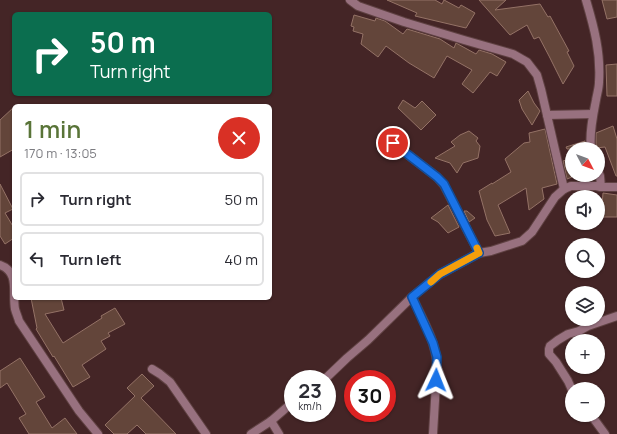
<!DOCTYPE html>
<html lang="en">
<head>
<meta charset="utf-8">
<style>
  body { margin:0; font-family:Manrope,sans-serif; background:#f2f2f3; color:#2b2b33; height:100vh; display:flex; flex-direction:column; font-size:15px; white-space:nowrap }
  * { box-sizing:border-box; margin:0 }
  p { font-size:13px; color:#7c7c81 }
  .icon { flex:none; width:22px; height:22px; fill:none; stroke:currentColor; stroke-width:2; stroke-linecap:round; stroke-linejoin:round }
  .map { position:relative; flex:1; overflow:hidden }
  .drawer { position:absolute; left:12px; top:104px; width:260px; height:196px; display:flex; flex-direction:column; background:#fff; border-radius:6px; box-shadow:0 1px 3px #0004 }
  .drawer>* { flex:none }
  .top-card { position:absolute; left:12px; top:12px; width:260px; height:84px; border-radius:6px; box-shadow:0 1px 3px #0004; background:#0b6e4f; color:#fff; overflow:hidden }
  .needle { width:26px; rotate:131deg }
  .buttons { position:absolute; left:565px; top:142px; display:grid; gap:8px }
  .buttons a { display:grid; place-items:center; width:40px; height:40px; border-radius:50%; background:#fff; box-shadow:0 1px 3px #0004; font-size:20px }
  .speed { position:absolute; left:284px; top:370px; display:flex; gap:8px; font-size:20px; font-weight:700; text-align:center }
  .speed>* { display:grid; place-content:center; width:52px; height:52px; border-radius:50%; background:#fff; box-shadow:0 1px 3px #0004; line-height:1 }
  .speed small { font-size:10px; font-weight:400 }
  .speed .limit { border:6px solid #d22; background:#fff; color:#111 }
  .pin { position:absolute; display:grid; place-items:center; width:34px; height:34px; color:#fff; margin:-17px; border:2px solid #fff; border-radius:50%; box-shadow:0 1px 4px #0007 }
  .me { position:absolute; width:44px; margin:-22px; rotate:2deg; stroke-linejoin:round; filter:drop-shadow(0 0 3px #0008) }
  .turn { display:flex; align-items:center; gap:14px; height:84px; padding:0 12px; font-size:18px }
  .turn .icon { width:52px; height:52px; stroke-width:2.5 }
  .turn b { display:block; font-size:28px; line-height:34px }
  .round { display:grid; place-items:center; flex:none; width:42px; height:42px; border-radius:21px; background:#f2f2f3 }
  .headline { display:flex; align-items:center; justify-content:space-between; height:68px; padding:0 12px }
  h1 { font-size:24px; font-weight:600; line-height:30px; color:#597438 }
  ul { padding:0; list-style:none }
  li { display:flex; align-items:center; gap:12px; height:54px; margin:0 8px 6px; padding:0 4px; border:2px solid #e1e1e2; border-radius:6px }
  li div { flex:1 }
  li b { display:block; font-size:15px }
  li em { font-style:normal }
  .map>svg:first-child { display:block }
</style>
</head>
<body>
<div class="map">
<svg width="617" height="434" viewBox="0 0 617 434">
  <rect width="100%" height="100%" fill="#442526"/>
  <!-- building -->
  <g fill="#63453a" stroke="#947266">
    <polygon points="387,0 435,0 442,4 444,0 459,8 461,5 475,13 466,28 415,16 417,13"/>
    <polygon points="479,0 506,0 495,10 540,4 548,17 550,16 569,51 567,52 574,66 563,84 549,56 539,37 534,39 527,25 510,35"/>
    <polygon points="602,0 617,0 617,17 607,19"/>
    <polygon points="354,15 375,21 376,18 385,21 403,34 407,29 440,39 454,48 456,43 476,54 479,50 492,54 506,62 497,76 490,72 473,93 462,84 472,70 447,56 434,78 409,63 386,46 378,57 361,44 363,34 353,31 354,27 351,26"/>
    <polygon points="617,64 617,96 607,96 606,65"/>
    <polygon points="528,91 534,103 540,111 532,125 522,109 519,100"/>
    <polygon points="403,100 415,108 422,101 436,115 421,130 398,108"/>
    <polygon points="14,107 14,149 0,157 0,120"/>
    <polygon points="613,126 617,139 617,176 616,176 605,147 596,148 596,133"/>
    <polygon points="545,129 557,184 542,188 544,199 529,210 526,188 498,205 510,233 495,236 487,220 479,191 492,183 492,184 511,172 505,159 524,143 530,142 529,133"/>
    <polygon points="469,131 478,138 476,141 480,146 478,158 463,163 457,173 450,163 435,158 455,146 451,142 460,135"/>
    <polygon points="585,141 585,149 567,149 566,147"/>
    <polygon points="572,158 572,177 567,179 563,161"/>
    <polygon points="0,184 13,209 5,213 14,228 14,238 5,244 0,236"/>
    <polygon points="603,193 617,195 617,217 601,217"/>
    <polygon points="448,205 459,227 448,233 438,222 431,218"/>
    <polygon points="464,211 467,211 475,218 469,222"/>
    <polygon points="31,298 61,298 64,310 45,314 63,343 102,318 101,316 115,308 125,324 108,333 110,336 101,341 106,349 82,365 90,377 73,387 54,356 53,357 36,329 37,328"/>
    <polygon points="20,358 45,397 36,402 52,428 65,418 77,434 29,434 19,418 26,414 7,383 0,388 0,371"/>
    <polygon points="142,374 154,386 141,398 176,434 146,434 137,425 127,434 114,434 105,425 135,396 127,388"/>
  </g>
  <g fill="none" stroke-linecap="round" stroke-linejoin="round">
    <defs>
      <g id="minor">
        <polyline points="350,0 358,6 404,22 464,40 513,54 527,62 537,75 541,89 564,189"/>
        <path d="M586,0c8,27 15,53 13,82 0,6 -2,12 -3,18 -3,15 -7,34 -5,49"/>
        <polyline points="547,115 593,114"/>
        <polyline points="393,143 437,177 444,185 479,253"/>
        <polyline points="598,170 600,176 601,187"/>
        <path d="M0,265c20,7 12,28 15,44 1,4 3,8 4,12l60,90 19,23"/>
        <path d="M412,297c10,21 25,46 25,70l-4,67"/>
        <polyline points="152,369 160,374 170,382 206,434"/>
        <polyline points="325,379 347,358 368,340 412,297 440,274 479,253 491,251 522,241 532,232 555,197 564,189 571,186 596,186 601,187 617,187"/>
        <polyline points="572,390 568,381 556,362 549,354 549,349 550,346 558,340 568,334 579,331 588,326 617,316"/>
        <polyline points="591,415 605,434"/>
        <polyline points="271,421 279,434"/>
        <polyline points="251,434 271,421 293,402"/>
      </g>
    </defs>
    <!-- minor casing -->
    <use href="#minor" stroke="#5f4142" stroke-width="10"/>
    <!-- minor -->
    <use href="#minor" stroke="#98717f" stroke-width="8"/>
  </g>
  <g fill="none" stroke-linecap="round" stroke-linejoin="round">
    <defs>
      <polyline id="route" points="393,143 437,177 444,184 479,253 440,274 412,297 433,343 437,357 436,380"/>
    </defs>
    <!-- route casing -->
    <use href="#route" stroke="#114b97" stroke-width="10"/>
    <!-- route -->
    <use href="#route" stroke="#1a73e8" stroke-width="7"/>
    <!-- slow -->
    <polyline stroke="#f59e0b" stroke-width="7" points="431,282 440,274 479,253 477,248"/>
  </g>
</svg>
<div class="buttons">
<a><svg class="needle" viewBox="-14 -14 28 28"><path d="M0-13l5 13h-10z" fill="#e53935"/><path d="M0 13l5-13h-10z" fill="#7c7c81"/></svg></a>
<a><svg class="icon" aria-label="sound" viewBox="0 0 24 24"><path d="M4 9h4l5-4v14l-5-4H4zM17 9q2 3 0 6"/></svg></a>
<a><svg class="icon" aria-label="search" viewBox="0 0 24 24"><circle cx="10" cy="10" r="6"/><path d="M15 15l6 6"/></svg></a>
<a><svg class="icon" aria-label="layers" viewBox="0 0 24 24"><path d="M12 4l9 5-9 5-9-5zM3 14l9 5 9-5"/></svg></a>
<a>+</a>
<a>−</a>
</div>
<div class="speed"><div>23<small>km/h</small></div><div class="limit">30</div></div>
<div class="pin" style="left:393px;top:143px;background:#d93025"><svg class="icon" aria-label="arrive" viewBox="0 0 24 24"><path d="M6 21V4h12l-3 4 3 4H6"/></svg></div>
<svg class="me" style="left:436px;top:380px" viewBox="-20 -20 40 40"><path d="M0-17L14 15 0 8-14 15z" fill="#1a73e8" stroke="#fff" stroke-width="4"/></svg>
<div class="top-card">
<div class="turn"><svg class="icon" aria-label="right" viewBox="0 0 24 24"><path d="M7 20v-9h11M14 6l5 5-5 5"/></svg><div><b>50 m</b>Turn right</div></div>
</div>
<section class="drawer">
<div class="headline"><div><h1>1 min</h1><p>170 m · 13:05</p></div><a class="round" style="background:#d93025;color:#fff"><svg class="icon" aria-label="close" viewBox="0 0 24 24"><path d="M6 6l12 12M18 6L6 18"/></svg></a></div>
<ul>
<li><svg class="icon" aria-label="right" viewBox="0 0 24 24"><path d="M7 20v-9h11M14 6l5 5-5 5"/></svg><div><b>Turn right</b></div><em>50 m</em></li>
<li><svg class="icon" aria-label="left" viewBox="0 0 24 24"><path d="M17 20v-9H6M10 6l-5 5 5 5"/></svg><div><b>Turn left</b></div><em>40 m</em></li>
</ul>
</section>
</div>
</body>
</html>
